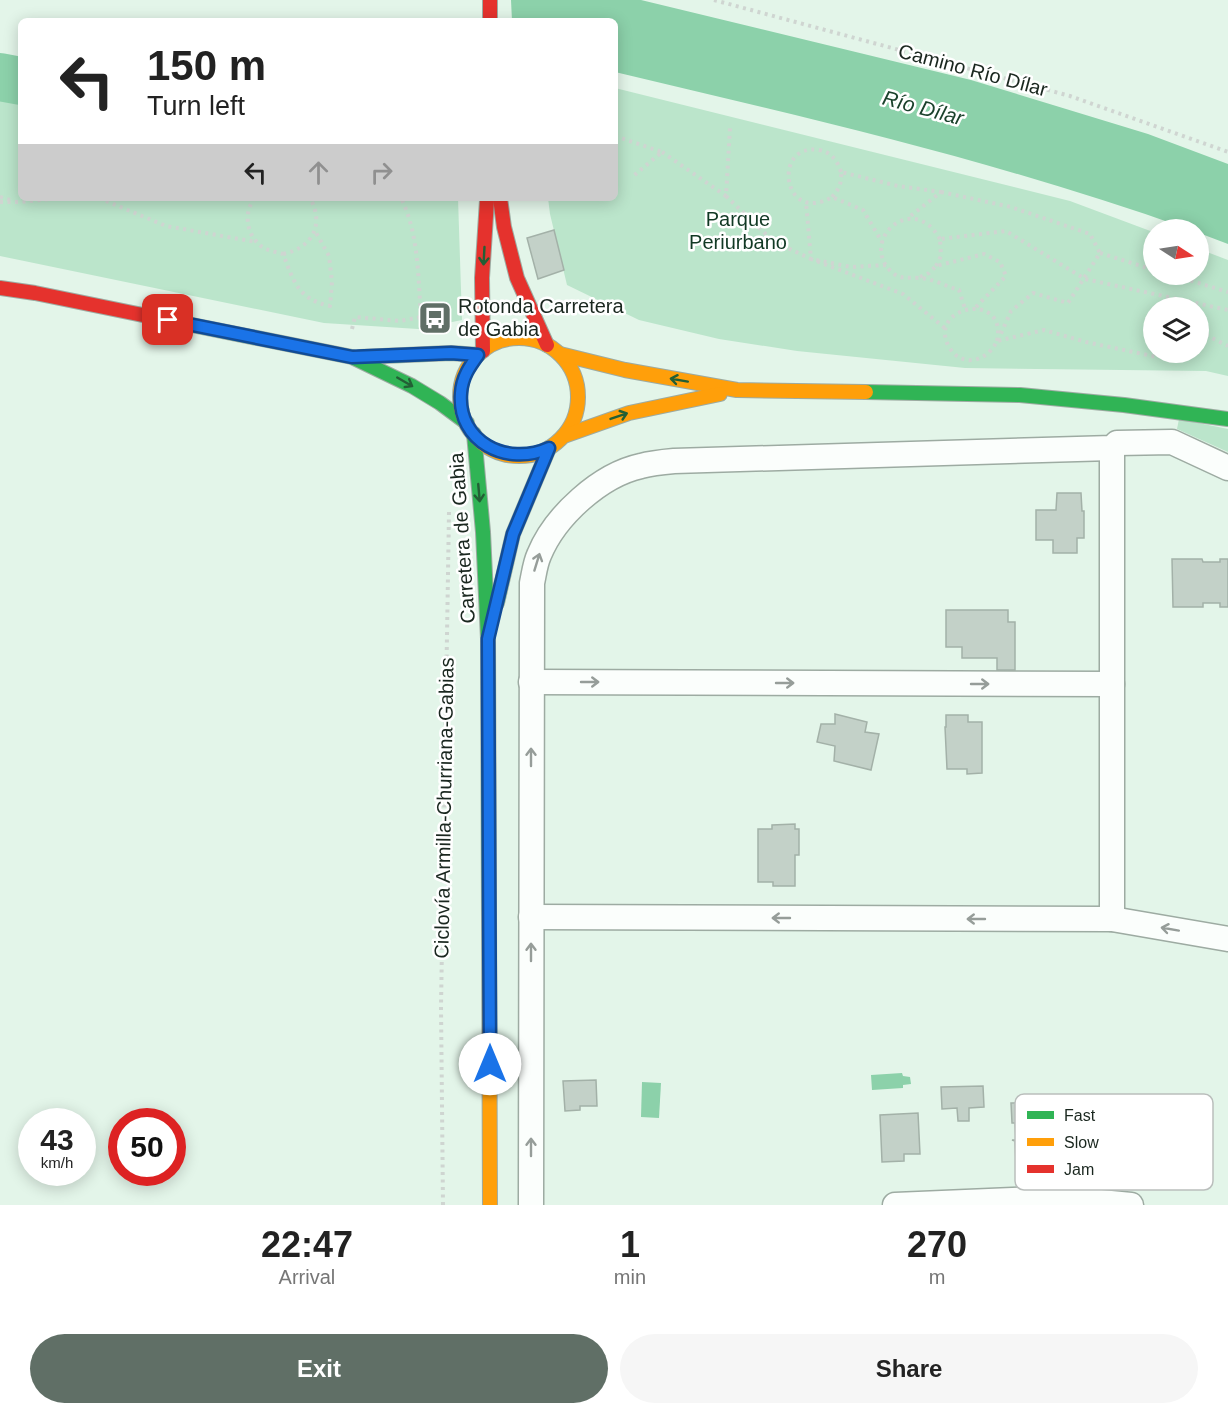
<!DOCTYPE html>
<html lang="en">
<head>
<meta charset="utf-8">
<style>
  body { margin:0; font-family:Arial,sans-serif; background:#f6f6f6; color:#222; height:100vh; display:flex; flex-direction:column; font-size:22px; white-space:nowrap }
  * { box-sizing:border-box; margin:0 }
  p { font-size:20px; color:#767676 }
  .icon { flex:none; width:33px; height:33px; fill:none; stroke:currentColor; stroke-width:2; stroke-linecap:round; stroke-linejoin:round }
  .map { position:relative; height:1205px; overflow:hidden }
  .details { display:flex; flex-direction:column; background:#fff; flex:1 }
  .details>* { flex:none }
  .top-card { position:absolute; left:18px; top:18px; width:600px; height:183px; border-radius:9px; box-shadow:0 3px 15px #0003; background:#fff; color:#222; overflow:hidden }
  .needle { width:39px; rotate:102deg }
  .tools { position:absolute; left:1143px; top:219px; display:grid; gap:12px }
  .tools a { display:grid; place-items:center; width:66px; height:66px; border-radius:50%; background:#fff; box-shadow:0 3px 15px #0003; font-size:30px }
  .speed { position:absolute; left:18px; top:1108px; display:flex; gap:12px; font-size:30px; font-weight:700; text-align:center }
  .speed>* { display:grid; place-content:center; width:78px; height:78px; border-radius:50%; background:#fff; box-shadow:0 3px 15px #0003; line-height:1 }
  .speed small { font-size:15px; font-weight:400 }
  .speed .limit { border:9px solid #d22; background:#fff; color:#111 }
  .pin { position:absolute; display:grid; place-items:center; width:51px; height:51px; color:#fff; margin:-26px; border-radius:12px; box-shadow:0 3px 9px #0006 }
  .me { position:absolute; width:66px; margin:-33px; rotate:0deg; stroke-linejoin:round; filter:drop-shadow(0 0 4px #0008) }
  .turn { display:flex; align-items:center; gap:21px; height:126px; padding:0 30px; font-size:27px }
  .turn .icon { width:78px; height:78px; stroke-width:2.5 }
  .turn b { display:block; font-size:42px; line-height:51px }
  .lanes { display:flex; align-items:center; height:57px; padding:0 30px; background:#0003; justify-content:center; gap:30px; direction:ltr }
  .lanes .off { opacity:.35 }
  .eta { display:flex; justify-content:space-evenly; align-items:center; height:102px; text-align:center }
  .eta b { font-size:36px; font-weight:600; line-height:42px }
  .primary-button { display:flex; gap:12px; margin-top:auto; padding:12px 30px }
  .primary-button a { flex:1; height:69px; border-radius:36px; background:#606f66; color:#fff; font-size:24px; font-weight:600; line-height:69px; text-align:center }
  .primary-button a+a { background:#f6f6f6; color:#222 }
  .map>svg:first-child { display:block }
</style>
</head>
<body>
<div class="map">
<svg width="1228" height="1205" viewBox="0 0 1228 1205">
  <rect width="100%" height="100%" fill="#e3f5e9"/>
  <!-- green -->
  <g fill="#bbe5cb" fill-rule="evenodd">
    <path d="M615,88l455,113 83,31 1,42h44l1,-25 29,11v116l-22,-5 -241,-3 -168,-17 -78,-12 -80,-19 -72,-35 -17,-71 -2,-16h67zM1154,308h44v44h-44z"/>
    <polygon points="21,90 21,198 458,198 462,320 418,329 324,323 0,256 0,92"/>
    <polygon points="1179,419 1228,429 1228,452 1177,429"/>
  </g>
  <!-- water -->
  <g fill="#8cd1aa">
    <path d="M511,0h130l330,80 177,54 80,30v80l-29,-11 -1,-3 -10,-1c-187,-67 -380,-111 -573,-157v-51h-103z"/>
    <polygon points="902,1073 903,1076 910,1077 911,1084 903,1085 903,1088 872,1090 871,1075"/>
    <polygon points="642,1082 661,1083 659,1118 641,1117"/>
  </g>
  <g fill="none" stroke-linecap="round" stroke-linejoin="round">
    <!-- river -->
    <polyline stroke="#8cd1aa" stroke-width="48" points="0,77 21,81"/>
  </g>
  <!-- building -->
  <g fill="#c3d1c8" stroke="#a3b1a8" stroke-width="1.5">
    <polygon points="554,230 564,270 538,279 527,238"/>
    <polygon points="1057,493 1081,493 1082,511 1084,511 1084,538 1077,538 1077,553 1053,553 1053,540 1036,540 1036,510 1056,510"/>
    <polygon points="1172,559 1202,559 1203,562 1220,562 1220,559 1228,559 1228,607 1220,607 1220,603 1203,603 1203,607 1173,607"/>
    <polygon points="946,610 1008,610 1008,622 1015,622 1015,670 997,670 997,658 962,658 962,647 946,647"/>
    <polygon points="835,714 867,722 865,732 879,734 871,770 834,761 835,746 817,742 821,724 835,724"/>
    <polygon points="946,715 968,715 968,722 982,722 982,773 967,774 967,769 947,769 945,727 946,727"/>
    <polygon points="795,824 795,829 799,829 799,855 795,855 795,886 773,886 773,882 758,882 758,829 772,829 772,825"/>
    <polygon points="596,1080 597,1106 580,1106 580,1110 565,1111 563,1081"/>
    <polygon points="983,1086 984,1107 969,1108 969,1121 958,1121 957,1108 942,1109 941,1087"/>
    <polygon points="1055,1101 1056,1127 1048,1127 1049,1144 1055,1144 1056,1160 1016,1162 1015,1141 1012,1140 1016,1140 1015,1123 1012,1123 1011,1103"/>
    <polygon points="918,1113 920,1154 904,1154 904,1161 882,1162 880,1115"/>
  </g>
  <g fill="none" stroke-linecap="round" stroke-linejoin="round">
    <defs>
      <g id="street">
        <polyline points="1112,448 1112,919"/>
        <polyline points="531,682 1112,684"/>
        <polyline points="531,917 1112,919 1228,939"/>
        <path d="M531,1205l1,-622c2,-9 3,-19 7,-28 16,-39 61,-80 102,-89 11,-3 22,-4 33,-5l438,-13 5,-5 55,-1 56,26"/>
        <polyline points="895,1205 1059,1198 1131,1205"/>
      </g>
      <g id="fast">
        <polyline points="177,322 352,357 412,386 440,403 467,423"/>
        <polyline points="360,357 451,353 478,355"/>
        <polyline points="866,392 1020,395 1124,405 1228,419"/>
        <polyline points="474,434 483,532 488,639 489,916"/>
        <polyline points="497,603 513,534 549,448"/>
      </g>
      <g id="slow">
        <circle cx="519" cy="397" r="59"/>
        <polyline points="560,354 625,370 737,390 866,392"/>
        <polyline points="564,436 629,413 720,394"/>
        <polyline points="489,916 490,1205"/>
      </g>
      <g id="jam">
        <polyline points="490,0 490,21"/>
        <polyline points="500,198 504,227 517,278 547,345"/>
        <polyline points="0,288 35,293 177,322"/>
        <polyline points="483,351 482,278 487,200"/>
      </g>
    </defs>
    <!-- street casing -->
    <use href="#street" stroke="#9daba2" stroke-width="27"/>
    <!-- fast casing -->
    <use href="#fast" stroke="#9daba2" stroke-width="16"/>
    <!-- slow casing -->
    <use href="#slow" stroke="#9daba2" stroke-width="16"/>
    <!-- jam casing -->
    <use href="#jam" stroke="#9daba2" stroke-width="16"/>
    <!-- path -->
    <g stroke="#cfd5d1" stroke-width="4" stroke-dasharray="3 4.5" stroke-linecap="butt">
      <polyline points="714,0 1070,96 1228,152"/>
      <polyline points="615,136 662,152 631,178"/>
      <polyline points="662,152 726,196 730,128"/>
      <path d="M841,172c-4,-12 -10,-20 -22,-22 -47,-8 -37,76 13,47l31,13 19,32"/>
      <polyline points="941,192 1011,207 1090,234 1100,253 1068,303 1033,293 1011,311 999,338"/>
      <polyline points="726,196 773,241 811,259 806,202"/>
      <polyline points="0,197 14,201"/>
      <path d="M832,197c7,-8 10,-14 9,-25l57,14 43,6 -33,26"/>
      <polyline points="99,198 166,226 256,242"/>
      <path d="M255,198c-13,15 -8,40 9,50 5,3 13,4 19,6 11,28 15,45 47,52l2,-24 -3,-26 -14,-25"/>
      <polyline points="0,202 21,202 60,198"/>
      <path d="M940,239c-29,-50 -83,5 -47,34 8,7 16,4 26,5 13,0 28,9 40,12l6,19"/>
      <polyline points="1100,253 1154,270"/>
      <path d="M283,254c29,-6 42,-29 27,-56"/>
      <polyline points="886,265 851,267 811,259 903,294 946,329"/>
      <polyline points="936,266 941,256 940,239 1006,231 1085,279 1228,310"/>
      <polyline points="1169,274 1228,292"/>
      <polyline points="920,277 929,273 936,266 984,254 1000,262 1006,276 975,308"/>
      <path d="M352,329l3,-12 45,4 21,-4c-3,-39 -2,-83 -20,-119"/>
      <polyline points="1198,337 1208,336 1228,346"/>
      <path d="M997,341c11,-51 -71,-35 -48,6 13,22 39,14 48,-6l47,-11 42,12 71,15 4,-5"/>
      <polyline points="443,1205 441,1007 449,512"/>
    </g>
    <!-- street -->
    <use href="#street" stroke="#fbfefc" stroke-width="24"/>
    <!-- fast -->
    <use href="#fast" stroke="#30b455" stroke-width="14"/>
    <!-- slow -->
    <use href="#slow" stroke="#ff9f0a" stroke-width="14"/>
    <!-- jam -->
    <use href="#jam" stroke="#e5322d" stroke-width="14"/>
  </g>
  <!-- one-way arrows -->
  <defs><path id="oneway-shaft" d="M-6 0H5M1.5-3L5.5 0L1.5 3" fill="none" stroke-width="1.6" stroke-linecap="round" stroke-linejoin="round" transform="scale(1.5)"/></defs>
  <g stroke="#235f35">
    <use href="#oneway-shaft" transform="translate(484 256) rotate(93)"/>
    <use href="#oneway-shaft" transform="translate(679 380) rotate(-170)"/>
    <use href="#oneway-shaft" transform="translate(405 382) rotate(30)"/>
    <use href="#oneway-shaft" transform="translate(619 416) rotate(-19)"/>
    <use href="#oneway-shaft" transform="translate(479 493) rotate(85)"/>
  </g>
  <g stroke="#969d99">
    <use href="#oneway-shaft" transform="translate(537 562) rotate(-73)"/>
    <use href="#oneway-shaft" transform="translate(590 682)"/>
    <use href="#oneway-shaft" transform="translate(785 683)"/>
    <use href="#oneway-shaft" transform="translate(980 684)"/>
    <use href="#oneway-shaft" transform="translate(531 757) rotate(-90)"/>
    <use href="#oneway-shaft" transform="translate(781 918) rotate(-180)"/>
    <use href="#oneway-shaft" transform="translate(976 919) rotate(-180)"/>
    <use href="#oneway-shaft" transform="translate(1170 929) rotate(-170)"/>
    <use href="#oneway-shaft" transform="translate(531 952) rotate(-90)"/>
    <use href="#oneway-shaft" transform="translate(531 1147) rotate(-90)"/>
  </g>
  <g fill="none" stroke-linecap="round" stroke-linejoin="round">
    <defs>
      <path id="route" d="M168,320l184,37 99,-4 27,2c-8,11 -16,22 -17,38 -4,49 46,74 88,55l-36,86 -25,105 2,425"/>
    </defs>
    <!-- route casing -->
    <use href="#route" stroke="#114b97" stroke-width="15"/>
    <!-- route -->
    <use href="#route" stroke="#1a73e8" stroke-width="10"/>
  </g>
  <!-- icons -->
  <defs>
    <symbol id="bus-square" viewBox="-11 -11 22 22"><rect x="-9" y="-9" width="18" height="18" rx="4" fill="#606f66" stroke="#fff"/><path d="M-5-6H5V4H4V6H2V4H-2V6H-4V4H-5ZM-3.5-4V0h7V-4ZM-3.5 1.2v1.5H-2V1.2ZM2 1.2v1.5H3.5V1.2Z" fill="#fff"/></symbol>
  </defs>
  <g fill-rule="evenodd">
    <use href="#bus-square" x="416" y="299" width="38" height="38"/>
  </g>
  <g text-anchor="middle" stroke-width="5" stroke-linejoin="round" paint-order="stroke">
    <!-- street labels -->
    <g font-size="20" fill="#1a271f" stroke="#fff">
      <text transform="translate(973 70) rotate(15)" y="7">Camino Río Dílar</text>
      <text transform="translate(462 538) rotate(-94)" y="7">Carretera de Gabia</text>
      <text transform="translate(444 808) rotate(-89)" y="7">Ciclovía Armilla-Churriana-Gabias</text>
    </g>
    <!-- park labels -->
    <g font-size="20" fill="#113924" stroke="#fff">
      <text x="738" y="226">Parque<tspan x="738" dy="23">Periurbano</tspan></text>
    </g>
    <!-- poi labels -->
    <g font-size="20" fill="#1a271f" stroke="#fff" text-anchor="start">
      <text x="458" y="313">Rotonda Carretera<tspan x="458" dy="23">de Gabia</tspan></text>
    </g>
    <!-- water labels -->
    <g font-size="21" font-style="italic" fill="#1b422c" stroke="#fff">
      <text transform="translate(923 108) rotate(15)" y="7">Río Dílar</text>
    </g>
  </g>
  <!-- legend -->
  <rect x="1015" y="1094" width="198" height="96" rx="9" fill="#fff" stroke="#babebc" stroke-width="1.5"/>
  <rect x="1027" y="1111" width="27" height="8" fill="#30b455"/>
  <rect x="1027" y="1138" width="27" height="8" fill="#ff9f0a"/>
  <rect x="1027" y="1165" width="27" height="8" fill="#e5322d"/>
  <g font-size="16" fill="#1a271f">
    <text x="1064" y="1121">Fast</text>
    <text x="1064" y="1148">Slow</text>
    <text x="1064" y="1175">Jam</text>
  </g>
</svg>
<div class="tools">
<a><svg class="needle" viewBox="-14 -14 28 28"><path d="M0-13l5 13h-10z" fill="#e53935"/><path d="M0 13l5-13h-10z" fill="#767676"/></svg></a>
<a><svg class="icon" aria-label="layers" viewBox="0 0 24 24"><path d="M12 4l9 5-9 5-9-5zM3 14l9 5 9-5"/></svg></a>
</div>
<div class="speed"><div>43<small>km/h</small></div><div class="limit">50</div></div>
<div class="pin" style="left:168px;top:320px;background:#d93025"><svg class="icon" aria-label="arrive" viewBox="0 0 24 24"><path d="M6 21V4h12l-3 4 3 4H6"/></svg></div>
<svg class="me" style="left:490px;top:1064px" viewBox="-20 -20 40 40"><circle r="19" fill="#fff"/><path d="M0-13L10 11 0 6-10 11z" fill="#1a73e8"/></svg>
<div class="top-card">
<div class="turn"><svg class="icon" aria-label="left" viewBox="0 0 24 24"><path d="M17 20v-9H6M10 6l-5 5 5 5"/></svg><div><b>150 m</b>Turn left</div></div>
<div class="lanes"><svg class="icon" aria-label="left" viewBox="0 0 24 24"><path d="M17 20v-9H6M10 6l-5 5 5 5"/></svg><svg class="icon off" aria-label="ahead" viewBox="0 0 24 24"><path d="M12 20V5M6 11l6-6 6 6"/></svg><svg class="icon off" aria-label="right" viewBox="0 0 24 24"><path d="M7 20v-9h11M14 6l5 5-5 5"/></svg></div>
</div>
</div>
<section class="details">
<div class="eta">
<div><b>22:47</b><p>Arrival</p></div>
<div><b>1</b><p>min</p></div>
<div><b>270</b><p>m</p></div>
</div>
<div class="primary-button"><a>Exit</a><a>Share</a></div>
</section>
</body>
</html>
